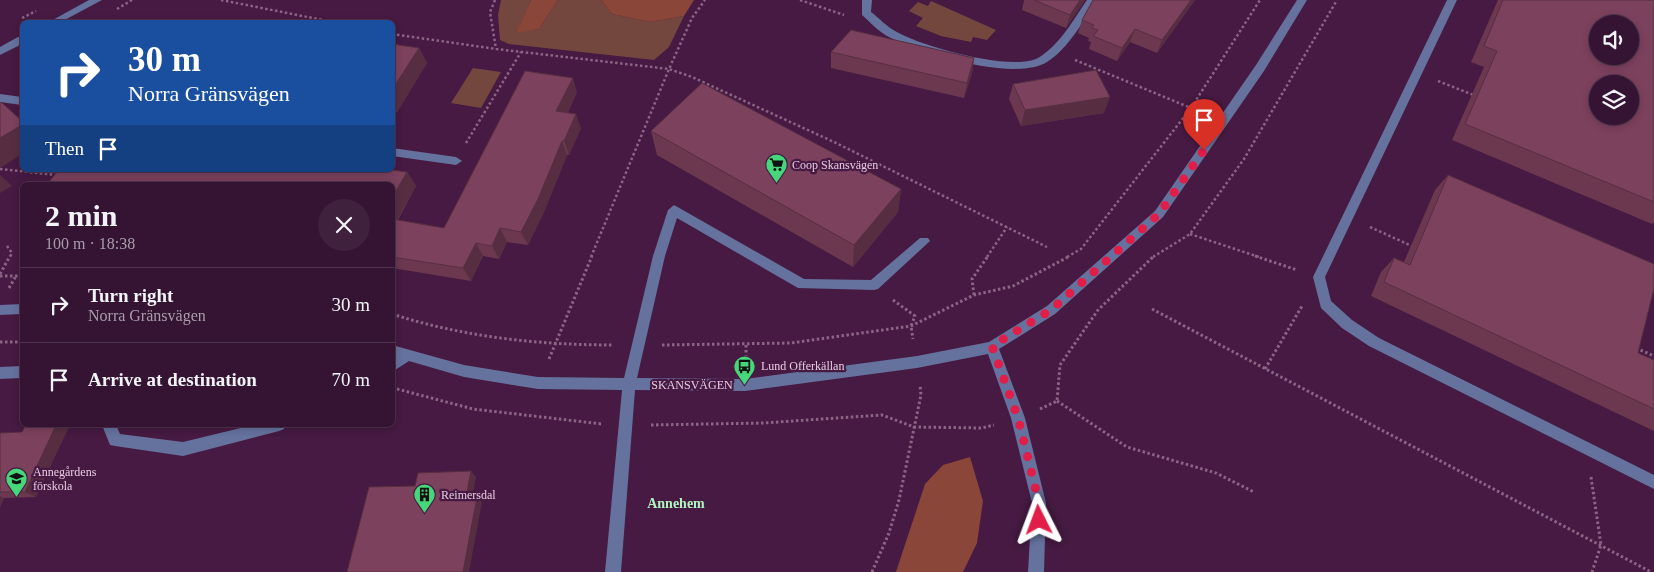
<!DOCTYPE html>
<html lang="en">
<head>
<meta charset="utf-8">
<style>
  body { margin:0; font-family:Georgia,serif; background:#3f213e; color:#f1f3f6; height:100vh; display:flex; flex-direction:column; font-size:19px; white-space:nowrap }
  * { box-sizing:border-box; margin:0 }
  p { font-size:16px; color:#a99eac }
  .icon { flex:none; width:28px; height:28px; fill:none; stroke:currentColor; stroke-width:2; stroke-linecap:round; stroke-linejoin:round }
  .map { position:relative; flex:1; overflow:hidden }
  .side { position:absolute; left:20px; top:182px; width:375px; height:245px; display:flex; flex-direction:column; background:#341432; border-radius:8px; box-shadow:0 2px 8px #0003,0 0 0 1px #4e334d }
  .side>* { flex:none }
  .top-card { position:absolute; left:20px; top:20px; width:375px; height:152px; border-radius:8px; box-shadow:0 2px 8px #0003,0 0 0 1px #4e334d; background:#1a4fa0; color:#fff; overflow:hidden }
  .fabs { position:absolute; left:1589px; top:15px; display:grid; gap:10px }
  .fabs a { display:grid; place-items:center; width:50px; height:50px; border-radius:50%; background:#341432; box-shadow:0 2px 8px #0003,0 0 0 1px #4e334d; font-size:25px }
  .pin { position:absolute; display:grid; place-items:center; width:42px; height:42px; color:#fff; margin:-51px -21px; border-radius:50% 50% 50% 0; rotate:-45deg; box-shadow:0 0 5px #0007 }
  .pin .icon { rotate:45deg }
  .me { position:absolute; width:55px; margin:-28px; rotate:357deg; stroke-linejoin:round; filter:drop-shadow(0 0 4px #0008) }
  .turn { display:flex; align-items:center; gap:18px; height:105px; padding:0 25px; font-size:22px }
  .turn .icon { width:65px; height:65px; stroke-width:2.5 }
  .turn b { display:block; font-size:35px; line-height:42px }
  .then { display:flex; align-items:center; height:48px; padding:0 25px; background:#0003; gap:10px; font-size:19px }
  .round { display:grid; place-items:center; flex:none; width:52px; height:52px; border-radius:26px; background:#3f213e }
  .head { display:flex; align-items:center; justify-content:space-between; height:85px; padding:0 25px }
  h1 { font-size:30px; font-weight:700; line-height:38px }
  ul { padding:0; list-style:none }
  li { display:flex; align-items:center; gap:15px; height:75px; padding:0 25px; border-top:1px solid #4e334d }
  li div { flex:1 }
  li b { display:block; font-size:19px }
  li em { font-style:normal }
  .map>svg:first-child { display:block }
</style>
</head>
<body>
<div class="map">
<svg width="1654" height="572" viewBox="0 0 1654 572">
  <rect width="100%" height="100%" fill="#461a42"/>
  <!-- green -->
  <g fill="#74473e">
    <polygon points="501,0 531,0 517,32 539,29 558,0 601,0 612,14 650,22 684,16 669,47 654,60 509,44 500,40 498,15"/>
    <polygon points="931,1 996,30 987,40 973,37 971,42 941,36 916,26 923,18 909,11 918,2 928,6"/>
    <polygon points="473,68 501,72 481,108 451,103"/>
  </g>
  <!-- forest -->
  <g fill="#8a4639">
    <polygon points="531,0 558,0 539,29 516,33"/>
    <polygon points="601,0 694,0 684,16 650,22 612,14"/>
    <polygon points="970,457 983,501 977,543 963,572 896,572 925,484 943,465"/>
  </g>
  <g fill="none" stroke-linecap="round" stroke-linejoin="round">
    <!-- path-far1 -->
    <g stroke="#8b6586" stroke-width="2.5" stroke-dasharray="2.5 2.5" stroke-linecap="butt">
      <polyline points="221,0 333,22"/>
      <polyline points="495,0 490,12 496,49"/>
      <polyline points="800,0 844,15"/>
      <polyline points="117,9 132,0"/>
      <polyline points="22,18 36,11"/>
      <polyline points="392,34 496,49 669,69 692,77 834,142 1047,247"/>
      <polyline points="1075,60 1191,108"/>
      <polyline points="1438,81 1476,96"/>
      <polyline points="466,143 521,52"/>
      <polyline points="0,169 57,175"/>
      <polyline points="1370,227 1414,247"/>
      <polyline points="1190,234 1259,257"/>
      <polyline points="7,246 12,253 10,257"/>
      <polyline points="591,257 669,69 692,18 705,0"/>
      <polyline points="987,257 1007,227"/>
      <polyline points="1067,257 1081,249 1191,108 1260,0"/>
      <polyline points="1153,257 1190,234 1244,159 1337,0"/>
    </g>
    <!-- path -->
    <g stroke="#8b6586" stroke-width="3" stroke-dasharray="2.5 2.5" stroke-linecap="butt">
      <polyline points="1255,256 1297,270"/>
      <polyline points="0,274 10,256"/>
      <polyline points="0,276 22,276"/>
      <polyline points="9,288 16,276"/>
      <polyline points="974,295 972,279 988,256"/>
      <polyline points="893,300 915,316 911,326 913,339"/>
      <polyline points="1152,309 1651,572"/>
      <path d="M392,314c71,23 147,31 221,31"/>
      <polyline points="0,342 22,342"/>
      <polyline points="662,345 791,343 911,326 974,295 1013,286 1070,256"/>
      <polyline points="746,345 746,361"/>
      <polyline points="1636,348 1654,356"/>
      <polyline points="549,359 592,256"/>
      <polyline points="1265,369 1302,306"/>
      <polyline points="397,389 473,409 602,424"/>
      <polyline points="1057,401 1127,447 1216,473 1254,492"/>
      <polyline points="1040,409 1057,401 1060,365 1098,310 1154,256"/>
      <polyline points="651,425 763,423 882,415 914,427 982,428 994,425"/>
      <polyline points="1591,477 1601,545 1592,572"/>
      <polyline points="872,572 889,533 899,500 921,395 920,385"/>
    </g>
    <!-- minor -->
    <g fill="#65729e" fill-rule="evenodd">
      <polygon points="89,0 102,0 61,22 49,22"/>
      <path d="M862,0h10l-1,12c8,6 15,14 24,19 25,15 116,41 143,27 22,-13 35,-38 49,-58h10c-14,21 -28,48 -50,62 -32,20 -126,-8 -158,-25 -10,-5 -18,-14 -27,-22z"/>
      <polygon points="1297,0 1307,0 1264,71 1163,217 1055,314 999,349 1025,418 1046,503 1044,572 1028,572 1032,503 1011,418 988,354 917,368 745,391 635,390 621,572 605,572 622,390 538,389 464,377 409,361 392,372 392,345 464,365 538,377 624,378 653,256 668,210 674,205 804,279 871,280 920,238 928,238 930,241 878,289 874,290 798,288 677,218 665,256 637,378 745,379 917,356 989,342 1047,306 1155,211 1256,65"/>
      <polygon points="1447,0 1457,0 1325,277 1331,301 1352,320 1379,338 1654,475 1654,489 1369,346 1342,328 1321,308 1313,277"/>
      <polygon points="18,37 22,37 22,44 0,55 0,47"/>
      <polygon points="0,94 22,97 22,105 0,102"/>
      <polygon points="392,148 456,157 462,161 456,165 392,156"/>
      <polygon points="22,304 22,314 0,315 0,305"/>
      <polygon points="22,366 22,378 0,379 0,367"/>
      <polygon points="102,425 116,425 120,434 183,442 253,425 286,425 284,429 279,431 183,456 115,446 110,445"/>
    </g>
  </g>
  <!-- wall -->
  <g fill="#6b3850">
    <polygon points="1024,0 1085,0 1066,28 1022,10"/>
    <polygon points="1093,0 1195,0 1157,53 1130,42 1117,61 1089,49 1091,42 1088,41 1089,38 1078,33 1082,20"/>
    <polygon points="1498,0 1654,0 1654,222 1652,224 1452,140 1484,67 1471,62"/>
    <polygon points="392,44 419,48 427,63 397,112 392,111"/>
    <polygon points="831,52 974,58 972,73 964,98 831,68"/>
    <polygon points="1013,84 1104,113 1021,126 1009,99"/>
    <polygon points="577,92 568,112 581,128 569,155 567,155 544,212 528,245 507,242 499,259 483,256 471,281 392,268 392,185 50,185 48,183 407,172 416,186 398,220 444,228"/>
    <polygon points="651,131 901,189 898,212 853,267 657,155"/>
    <polygon points="1448,175 1638,353 1654,360 1654,431 1371,296 1381,272 1394,258 1404,262 1435,190"/>
    <polygon points="0,433 36,497 4,498 0,507"/>
  </g>
  <!-- shaded-wall -->
  <g fill="#572e41">
    <polygon points="1080,0 1085,0 1066,28 1070,15"/>
    <polygon points="1191,0 1195,0 1157,53 1162,40"/>
    <polygon points="1135,29 1130,42 1117,61 1122,48"/>
    <polygon points="419,48 427,63 397,112 392,104 392,90"/>
    <polygon points="974,58 972,73 964,98 967,83"/>
    <polygon points="573,78 577,92 561,125 556,111"/>
    <polygon points="1110,97 1104,113 1021,126 1025,110"/>
    <polygon points="576,114 581,128 569,155 564,141"/>
    <polygon points="22,125 22,154 0,168 0,138"/>
    <polygon points="562,141 567,155 544,212 528,245 521,232"/>
    <polygon points="407,172 416,186 392,229 392,198"/>
    <polygon points="0,175 12,186 0,193"/>
    <polygon points="901,189 898,212 853,267 854,245"/>
    <polygon points="500,228 507,242 499,259 492,246"/>
    <polygon points="476,243 483,256 471,281 463,268"/>
    <polygon points="56,425 70,425 36,497 25,492"/>
    <polygon points="471,471 476,477 471,502 466,497"/>
    <polygon points="0,496 4,498 0,507"/>
    <polygon points="477,497 482,502 469,572 463,572"/>
  </g>
  <!-- building -->
  <g fill="#7c415d" stroke="#572e41" fill-rule="evenodd">
    <polygon points="1034,0 1080,0 1070,15"/>
    <polygon points="1093,0 1191,0 1162,40 1135,29 1122,48 1093,36 1098,30 1092,28 1094,25 1082,20"/>
    <path d="M1503,0h151v202l-189,-78 32,-73 -13,-5zM1598,24h32v32h-32zM1598,84h32v32h-32z"/>
    <polygon points="851,30 974,58 967,83 831,52"/>
    <polygon points="392,44 419,48 392,90"/>
    <polygon points="1096,70 1110,97 1025,110 1013,84"/>
    <polygon points="525,71 573,78 556,111 576,114 564,141 562,141 538,199 521,232 500,228 492,246 476,243 463,268 392,257 392,219 444,228"/>
    <polygon points="702,83 901,189 854,245 651,131"/>
    <polygon points="1,102 22,121 22,125 0,138 0,103"/>
    <polygon points="59,170 392,170 407,172 392,198 392,185 68,185 48,183"/>
    <polygon points="1448,175 1654,264 1654,288 1638,353 1654,360 1654,409 1384,282 1394,258 1410,265"/>
    <polygon points="26,425 56,425 25,492 0,492 0,433 22,432"/>
    <polygon points="471,471 466,497 477,497 463,572 347,572 369,487 415,486 418,473"/>
  </g>
  <g fill="none" stroke-linecap="round" stroke-linejoin="round">
    <!-- route -->
    <polyline stroke="#e11d48" stroke-width="9" stroke-dasharray="0 16.2" points="1039,520 1039,503 1018,418 992,346 1051,310 1159,214 1204,150"/>
  </g>
  <!-- icons -->
  <defs>
    <symbol id="supermarket-pin" viewBox="-11 -11 22 30"><path d="M0 17L-7.5 6A9.5 9.5 0 1 1 7.5 6Z" fill="#45d77a" stroke="#461a42"/><path d="M-6-5.5h2.5l.6 2H6L4.5 2H-2.5L-4.4-4H-6ZM-1.5 3.2a1.3 1.3 0 1 0 .1 0ZM3 3.2a1.3 1.3 0 1 0 .1 0Z" fill="#111"/></symbol>
    <symbol id="bus-pin" viewBox="-11 -11 22 30"><path d="M0 17L-7.5 6A9.5 9.5 0 1 1 7.5 6Z" fill="#45d77a" stroke="#461a42"/><path d="M-5-6H5V4H4V6H2V4H-2V6H-4V4H-5ZM-3.5-4V0h7V-4ZM-3.5 1.2v1.5H-2V1.2ZM2 1.2v1.5H3.5V1.2Z" fill="#111"/></symbol>
    <symbol id="school-pin" viewBox="-11 -11 22 30"><path d="M0 17L-7.5 6A9.5 9.5 0 1 1 7.5 6Z" fill="#45d77a" stroke="#461a42"/><path d="M0-5L7-2L0 1L-7-2ZM-4 1L0 2.5L4 1V4Q0 6-4 4Z" fill="#111"/></symbol>
    <symbol id="building-pin" viewBox="-11 -11 22 30"><path d="M0 17L-7.5 6A9.5 9.5 0 1 1 7.5 6Z" fill="#45d77a" stroke="#461a42"/><path d="M-4-6H4V6H1V3H-1V6H-4ZM-2.5-4.3h1.7v1.8h-1.7ZM.8-4.3h1.7v1.8H.8ZM-2.5-1h1.7V.8h-1.7ZM.8-1h1.7V.8H.8Z" fill="#111"/></symbol>
  </defs>
  <g fill-rule="evenodd">
    <use href="#supermarket-pin" x="764" y="152" width="25" height="34"/>
    <use href="#bus-pin" x="732" y="354" width="25" height="34"/>
    <use href="#school-pin" x="4" y="466" width="25" height="34"/>
    <use href="#building-pin" x="412" y="482" width="25" height="34"/>
  </g>
  <g text-anchor="middle" stroke-width="4.5" stroke-linejoin="round" paint-order="stroke">
    <!-- poi labels -->
    <g font-size="12" fill="#e7cbe2" stroke="#461a42" text-anchor="start">
      <text x="792" y="169">Coop Skansvägen</text>
      <text x="761" y="370">Lund Offerkällan</text>
      <text x="33" y="476">Annegårdens<tspan x="33" dy="14">förskola</tspan></text>
      <text x="441" y="499">Reimersdal</text>
    </g>
    <!-- street labels -->
    <g font-size="12" fill="#e7cbe2" stroke="#461a42">
      <text x="692" y="389">SKANSVÄGEN</text>
    </g>
    <!-- neighbourhood labels -->
    <g font-size="14" font-weight="bold" fill="#aff4bf" stroke="#461a42">
      <text x="676" y="508">Annehem</text>
    </g>
  </g>
</svg>
<div class="fabs">
<a><svg class="icon" aria-label="sound" viewBox="0 0 24 24"><path d="M4 9h4l5-4v14l-5-4H4zM17 9q2 3 0 6"/></svg></a>
<a><svg class="icon" aria-label="layers" viewBox="0 0 24 24"><path d="M12 4l9 5-9 5-9-5zM3 14l9 5 9-5"/></svg></a>
</div>
<div class="pin" style="left:1204px;top:150px;background:#d93025"><svg class="icon" aria-label="arrive" viewBox="0 0 24 24"><path d="M6 21V4h12l-3 4 3 4H6"/></svg></div>
<svg class="me" style="left:1039px;top:520px" viewBox="-20 -20 40 40"><path d="M0-17L14 15 0 8-14 15z" fill="#e11d48" stroke="#fff" stroke-width="4"/></svg>
<div class="top-card">
<div class="turn"><svg class="icon" aria-label="right" viewBox="0 0 24 24"><path d="M7 20v-9h11M14 6l5 5-5 5"/></svg><div><b>30 m</b>Norra Gränsvägen</div></div>
<div class="then">Then<svg class="icon" aria-label="arrive" viewBox="0 0 24 24"><path d="M6 21V4h12l-3 4 3 4H6"/></svg></div>
</div>
<section class="side">
<div class="head"><div><h1>2 min</h1><p>100 m · 18:38</p></div><a class="round"><svg class="icon" aria-label="close" viewBox="0 0 24 24"><path d="M6 6l12 12M18 6L6 18"/></svg></a></div>
<ul>
<li><svg class="icon" aria-label="right" viewBox="0 0 24 24"><path d="M7 20v-9h11M14 6l5 5-5 5"/></svg><div><b>Turn right</b><p>Norra Gränsvägen</p></div><em>30 m</em></li>
<li><svg class="icon" aria-label="arrive" viewBox="0 0 24 24"><path d="M6 21V4h12l-3 4 3 4H6"/></svg><div><b>Arrive at destination</b></div><em>70 m</em></li>
</ul>
</section>
</div>
</body>
</html>
